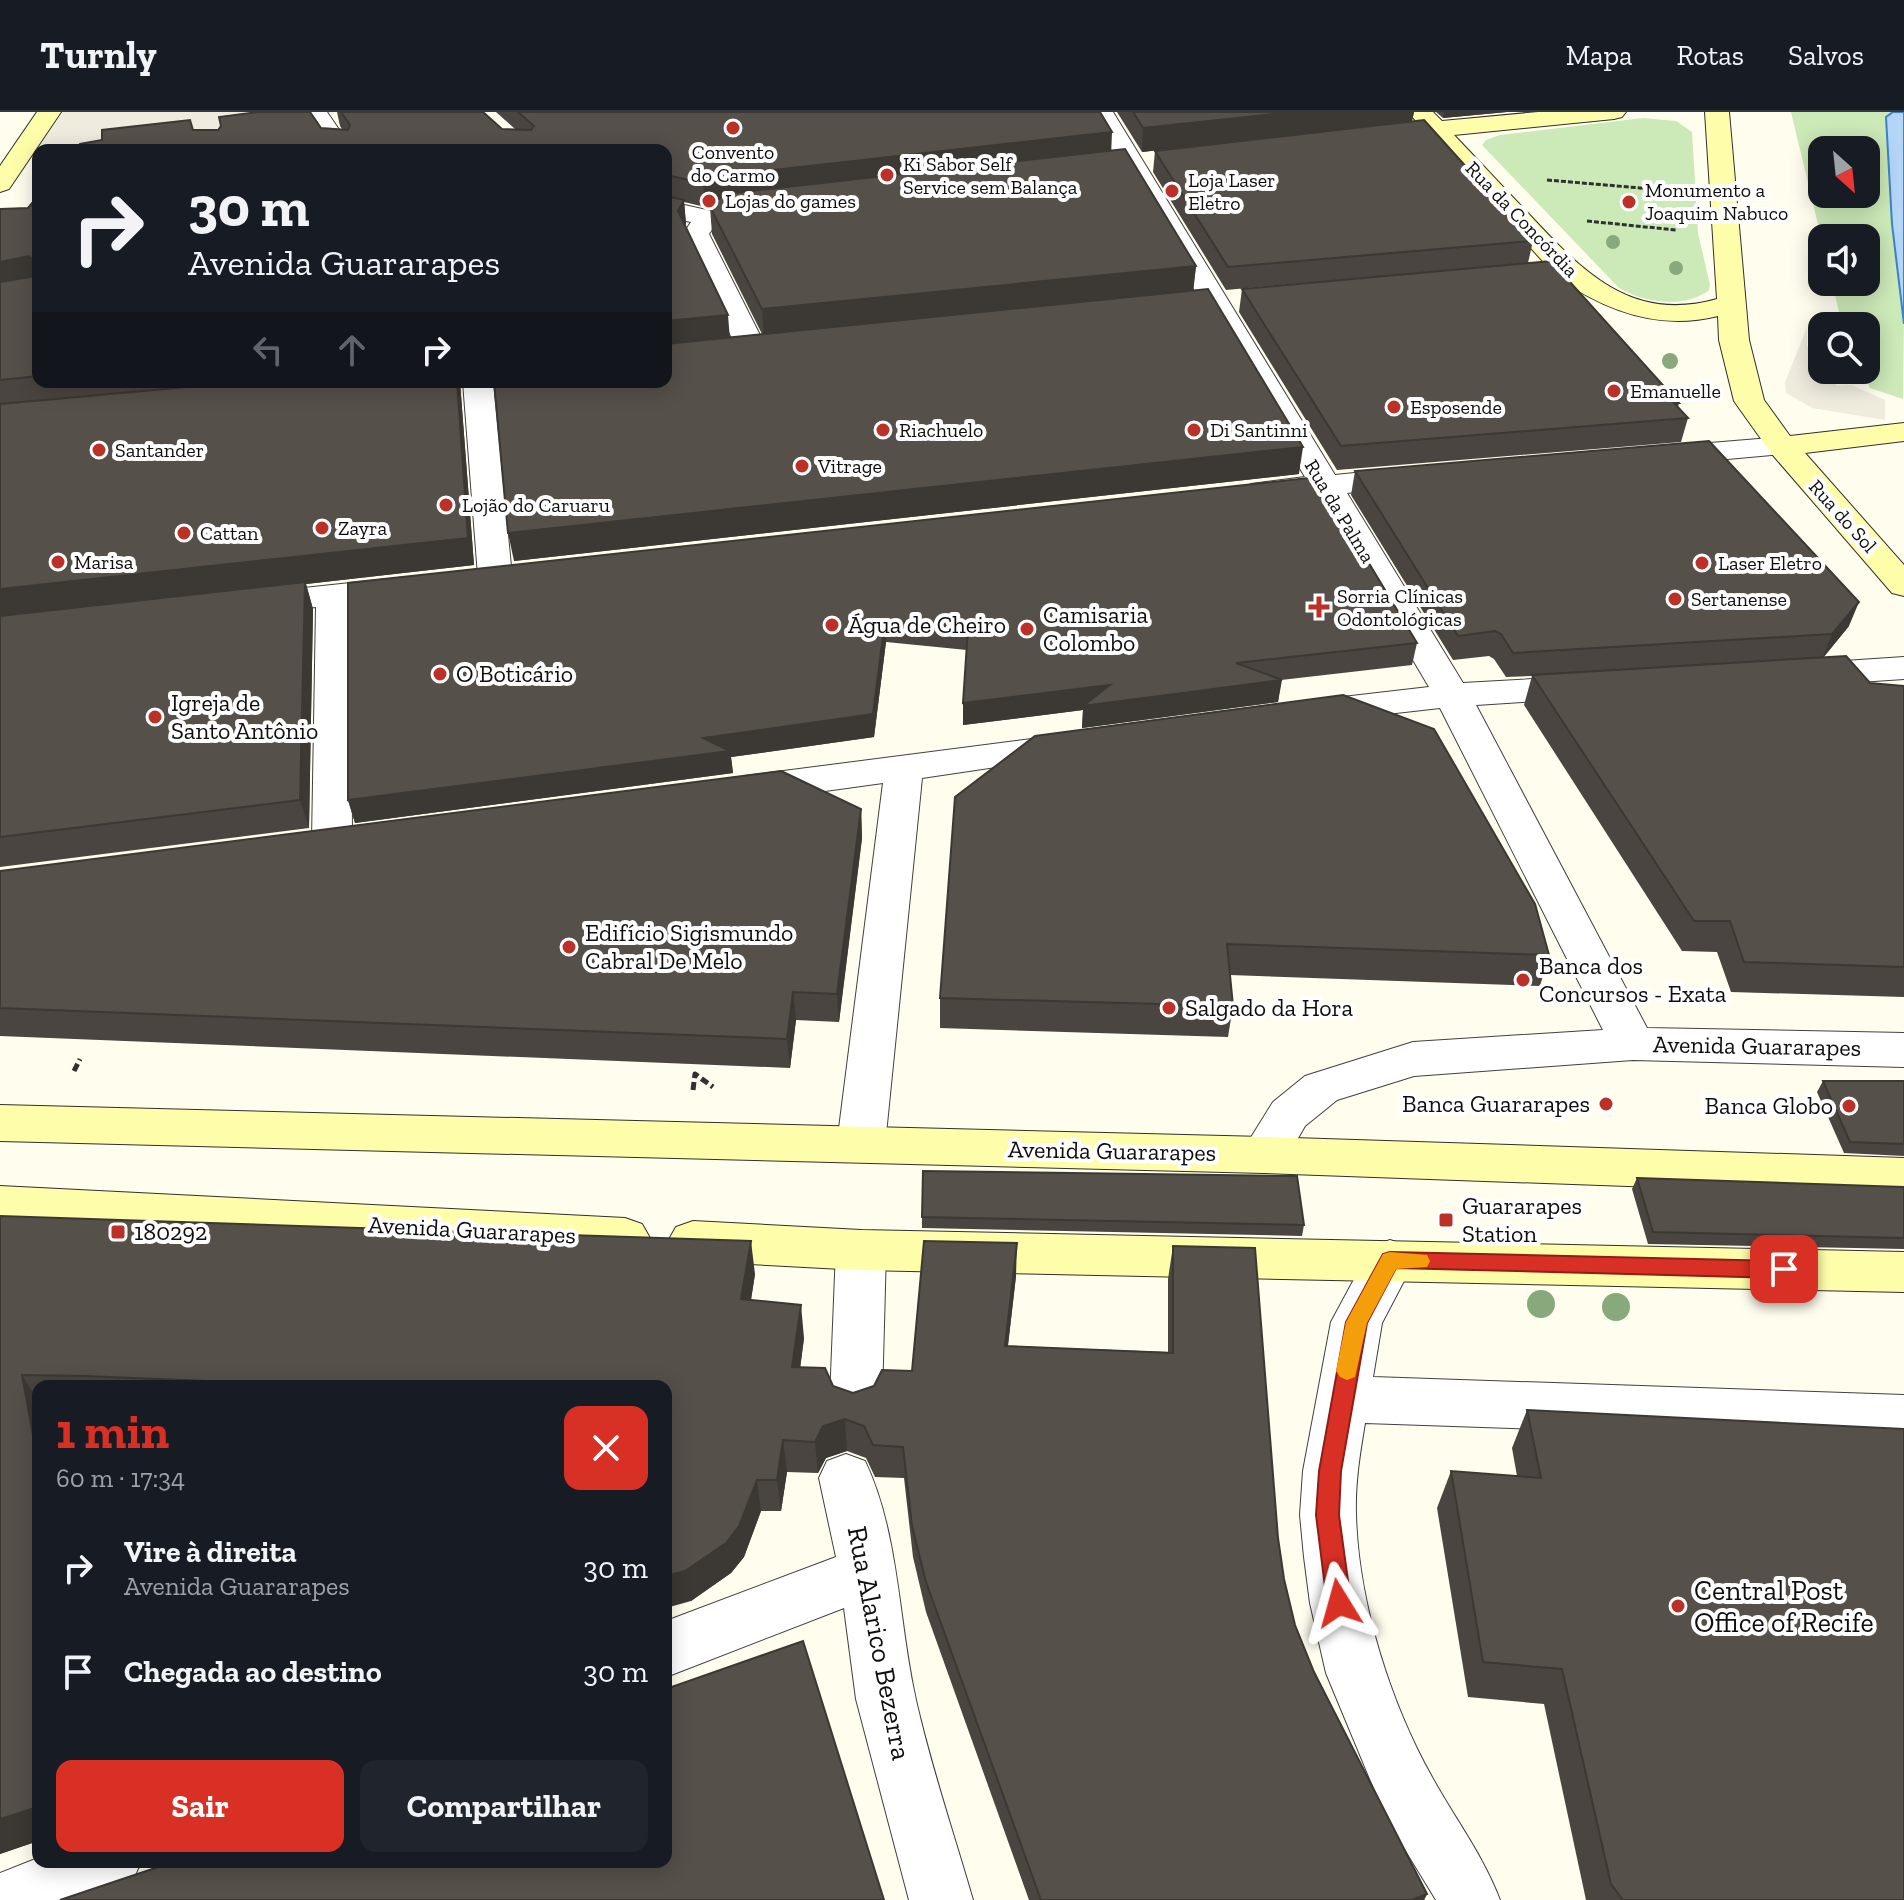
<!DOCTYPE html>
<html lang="pt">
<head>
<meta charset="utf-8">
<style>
  body { margin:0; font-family:"Zilla Slab",serif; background:#20242c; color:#f1f3f6; height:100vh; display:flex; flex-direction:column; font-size:30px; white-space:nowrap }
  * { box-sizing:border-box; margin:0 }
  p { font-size:26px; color:#9ea1a6 }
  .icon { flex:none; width:44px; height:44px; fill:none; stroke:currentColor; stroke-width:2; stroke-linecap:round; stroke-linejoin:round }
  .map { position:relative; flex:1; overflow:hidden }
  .drawer { position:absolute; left:32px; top:1268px; width:640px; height:488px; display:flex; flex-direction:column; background:#171b24; border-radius:16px; box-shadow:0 4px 20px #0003 }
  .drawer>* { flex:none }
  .hud { position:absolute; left:32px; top:32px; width:640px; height:244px; border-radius:16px; box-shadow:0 4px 20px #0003; background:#171b24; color:#f1f3f6; overflow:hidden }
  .needle { width:52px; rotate:153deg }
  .fabs { position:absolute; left:1808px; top:24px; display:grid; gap:16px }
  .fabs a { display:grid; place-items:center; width:72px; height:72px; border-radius:16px; background:#171b24; box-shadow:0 4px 20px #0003; font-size:40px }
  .pin { position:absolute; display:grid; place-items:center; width:68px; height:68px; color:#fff; margin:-34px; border-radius:16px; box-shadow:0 4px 12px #0006 }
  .me { position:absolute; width:88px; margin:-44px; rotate:352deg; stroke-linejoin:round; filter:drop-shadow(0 0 6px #0008) }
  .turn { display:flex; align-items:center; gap:28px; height:168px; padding:0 24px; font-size:36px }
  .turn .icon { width:104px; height:104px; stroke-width:2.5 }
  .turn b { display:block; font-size:56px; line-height:68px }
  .lanes { display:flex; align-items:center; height:76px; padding:0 24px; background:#0003; justify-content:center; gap:40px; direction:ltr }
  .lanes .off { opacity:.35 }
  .round { display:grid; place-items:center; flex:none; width:84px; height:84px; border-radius:16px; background:#20242c }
  .head { display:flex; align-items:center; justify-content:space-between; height:136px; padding:0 24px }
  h1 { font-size:48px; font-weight:800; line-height:60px; color:#d93025 }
  .action { display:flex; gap:16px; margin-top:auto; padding:16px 24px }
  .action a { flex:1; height:92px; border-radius:16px; background:#d93025; color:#fff; font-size:32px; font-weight:800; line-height:92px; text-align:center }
  .action a+a { background:#20242c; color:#f1f3f6 }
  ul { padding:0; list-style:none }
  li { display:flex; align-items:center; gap:24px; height:104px; padding:0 24px }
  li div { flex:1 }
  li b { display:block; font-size:30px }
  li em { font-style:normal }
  header { display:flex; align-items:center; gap:48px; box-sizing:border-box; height:112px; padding:0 40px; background:#171b24; border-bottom:2px solid #363941 }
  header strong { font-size:38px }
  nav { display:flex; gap:44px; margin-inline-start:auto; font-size:28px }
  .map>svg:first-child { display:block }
</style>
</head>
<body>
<header>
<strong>Turnly</strong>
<nav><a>Mapa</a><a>Rotas</a><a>Salvos</a></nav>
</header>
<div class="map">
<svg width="1904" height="1788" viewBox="0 0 1904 1788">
  <rect width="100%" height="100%" fill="#fffdee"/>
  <!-- green -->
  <g fill="#cce9b8" fill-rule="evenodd">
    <path d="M1791,0h102l-7,5 6,107 12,83 -1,92 -33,-11 -8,-18h4v-44h-23l-2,-5 -9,-39h34v-44h-44v3zM1822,38h44v44h-44z"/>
    <path d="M1643,6l33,3 16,11 6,101 12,52 -1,5c-24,19 -67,13 -91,-3l-136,-142 4,-5 14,-5z"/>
  </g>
  <!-- plaza -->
  <g fill="#efecde">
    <polygon points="63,0 337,0 76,38 38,38 38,43 31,45"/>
    <polygon points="1807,216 1807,234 1822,258 1837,274 1851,273 1885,288 1885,308 1812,296 1786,281 1785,270"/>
  </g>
  <!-- water -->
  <polygon fill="#b4d5f5" stroke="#3c82cc" stroke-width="2" points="1893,0 1904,0 1904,212 1892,112 1886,5"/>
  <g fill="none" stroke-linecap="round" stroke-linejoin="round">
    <defs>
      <g id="street">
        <polygon points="307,0 327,0 353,38 329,38 305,3"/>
        <polygon points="1089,0 1113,0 1335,363 1413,355 1424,358 1429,365 1424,372 1347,381 1463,571 1586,564 1599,567 1604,575 1599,583 1586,586 1476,593 1647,916 1904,921 1904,955 1633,948 1414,964 1337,988 1305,1014 1281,1056 1264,1061 1247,1056 1240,1043 1273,990 1305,964 1413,930 1603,918 1440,596 1308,611 1295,608 1289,600 1295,592 1308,589 1429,575 1316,384 1262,389 1251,386 1246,379 1251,372 1305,365"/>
        <polygon points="666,89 716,100 720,106 709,122 768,239 763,245 753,248 743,245 738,239 683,122 691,110 666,105"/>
        <polygon points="463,270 493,270 512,464 507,471 495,474 483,471 478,464"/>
        <polygon points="1782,325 1793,327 1798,334 1793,341 1661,353 1650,351 1645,344 1650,337 1661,335"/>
        <polygon points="407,465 419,468 424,475 419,482 351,491 352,729 346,738 332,742 318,738 312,729 316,495 248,502 236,499 231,492 236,485 248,482"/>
        <polygon points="1904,545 1904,567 1799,574 1786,571 1781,563 1786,555 1799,552"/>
        <polygon points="1070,622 1083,626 1089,634 1083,642 922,666 885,1032 878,1045 861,1050 844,1045 837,1032 883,671 745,690 731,686 725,677 731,668 745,664"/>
        <polygon points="861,1118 878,1124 886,1138 882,1287 875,1303 856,1310 837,1303 830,1287 836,1138 844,1124"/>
        <path d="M1390,1128l18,6 7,14 -33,63 -9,54 531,18v46l-539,-18c-5,30 -10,60 -9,91 2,87 34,188 76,263 23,42 51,78 68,123h-64l-49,-80 -61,-147 -16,-70 -6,-46 -4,-42 3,-44 28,-149 41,-76z"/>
        <path d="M846,1342l19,7c35,74 33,160 51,239 15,67 38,134 57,200h-64l-53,-201 -12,-91 -178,69v-56l170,-64 -17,-79 8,-17z"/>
        <polygon points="38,1746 38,1750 141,1750 131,1772 93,1788 0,1788 0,1761"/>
      </g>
      <g id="secondary">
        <polygon points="37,0 61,0 9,77 0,80 0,54"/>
        <path d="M1408,0h25l9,9 96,-9h88l-4,5 -8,2 -160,16c24,25 48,51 73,77 53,57 103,112 190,87l-12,-187h24l20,228 15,60 26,36 114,-13v18l-99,12 99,112v31l-12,-3 -121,-140 -37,-52 -15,-61 -1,-24c-59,15 -113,-5 -161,-39z"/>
        <polygon points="0,993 1264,1025 1904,1046 1904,1084 1264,1061 0,1029"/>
        <polygon points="0,1074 625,1106 642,1112 650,1126 642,1140 625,1146 0,1112"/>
        <polygon points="693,1109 861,1118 1904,1140 1904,1180 861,1158 693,1149 676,1143 668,1129 676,1115"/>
      </g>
    </defs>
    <!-- street casing -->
    <use href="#street" stroke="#414141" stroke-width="2"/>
    <!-- secondary casing -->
    <use href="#secondary" stroke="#303030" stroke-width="2"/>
    <!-- path-far1 -->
    <g stroke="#303030" stroke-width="3" stroke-dasharray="5 2" stroke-linecap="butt">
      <polyline points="1547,68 1676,79"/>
      <polyline points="1587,109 1676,118"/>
    </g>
    <!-- path -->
    <g stroke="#303030" stroke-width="5" stroke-dasharray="8 4" stroke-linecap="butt">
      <polyline points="74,959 80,947"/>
      <polyline points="693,978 695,962 713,975"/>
    </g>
    <!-- street -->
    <use href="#street" fill="#fff" fill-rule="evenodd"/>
    <!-- secondary -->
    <use href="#secondary" fill="#fefeaa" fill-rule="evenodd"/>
  </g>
  <!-- trees -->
  <g fill="#87a97c">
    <circle cx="1613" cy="130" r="7"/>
    <circle cx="1676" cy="156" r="7"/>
    <circle cx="1670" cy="249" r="8"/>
    <circle cx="1541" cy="1192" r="14"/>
    <circle cx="1616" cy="1195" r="14"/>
  </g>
  <!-- wall -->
  <g fill="#4a4540" fill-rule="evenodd">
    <path d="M337,0h146l19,17h13l-19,-17h604l11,38 85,116 -3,24 106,184 -785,87 152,-179v-232l-473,-20 128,-2 21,1 -2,-3zM684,90l21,5 7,-2 -2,2 2,27 50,100 -32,3 -45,-111 1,-2z"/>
    <polygon points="1117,0 1414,0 1412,9 1533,129 1528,151 1679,291 1678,295 1688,306 1681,330 1337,358 1239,200 1242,177 1314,170 1226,178 1153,60 1155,39 1327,19 1142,40"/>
    <polygon points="1436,0 1507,0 1443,6"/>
    <polygon points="38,84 38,270 460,270 474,453 306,472 313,497 309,716 0,755 0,97 28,96"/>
    <polygon points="1355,359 1849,514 1823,546 1870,571 1904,574 1904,885 1731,880 1717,840 1682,839 1524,593 1532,564 1506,565 1494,547 1489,544 1453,548 1351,383"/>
    <polygon points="348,471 1417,531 1412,553 1281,568 1278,590 1082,616 1083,598 963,613 967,538 886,530 874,625 731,645 733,661 355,711 348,688"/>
    <polygon points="955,685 1549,843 1540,874 1230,863 1233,894 1228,925 940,916 940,886"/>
    <polygon points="861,697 862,726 839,910 796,908 790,956 0,924 0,759"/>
    <polygon points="1823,969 1904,969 1904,1044 1844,1041 1817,980"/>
    <polygon points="1637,1066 1904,1075 1904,1137 1648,1132 1632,1077"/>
    <polygon points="0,1104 755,1162 751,1188 804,1226 800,1256 833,1274 853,1281 912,1259 1016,1164 1008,1234 1168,1240 1168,1167 1173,1134 1278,1426 1284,1467 1295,1513 1314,1560 1427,1782 1424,1788 1029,1788 926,1500 913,1445 904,1366 875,1365 866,1346 847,1339 826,1346 818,1361 787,1360 781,1399 761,1399 744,1445 731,1461 691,1489 666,1274 38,1274 38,1729 0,1742"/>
    <polygon points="922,1105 1304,1113 1302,1124 922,1116"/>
    <polygon points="1527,1298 1904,1788 1586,1788 1544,1592 1468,1585 1437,1396 1451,1359 1517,1364 1512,1336"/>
  </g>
  <!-- shaded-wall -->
  <g fill="#3c3834">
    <polygon points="1292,0 1414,0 1412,9 1142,40 1143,16"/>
    <polygon points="1444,0 1507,0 1443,6"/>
    <polygon points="1112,20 1111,44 730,87 705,95 703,71 728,63"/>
    <polygon points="684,88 686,112 680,123 678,99"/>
    <polygon points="29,144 38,169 0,177 0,150"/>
    <polygon points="1196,154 1193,181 764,225 762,197"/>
    <polygon points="728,203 730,228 666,235 666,209"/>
    <polygon points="457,270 460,270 474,453 306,472 313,497 309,716 300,688 0,506 0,477"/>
    <polygon points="1303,335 1299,362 514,449 508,421"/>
    <polygon points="1859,490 1849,514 1822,547 1832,522"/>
    <polygon points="885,508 886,530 874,625 731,645 733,661 355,711 348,688 703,626"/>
    <polygon points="1282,568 1278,590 1082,616 1083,598 963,613 963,591 1110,573"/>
    <polygon points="861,697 862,726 839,910 837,882"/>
    <polygon points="793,880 796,908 790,956 787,927"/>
    <polygon points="751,1129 755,1162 746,1219 741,1187"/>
    <polygon points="1017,1131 1016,1164 1004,1266 1005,1234"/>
    <polygon points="801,1193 804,1226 796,1288 792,1255"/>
    <polygon points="22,1263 38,1289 38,1410"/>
    <polygon points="845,1307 847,1339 826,1346 818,1361 815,1330 823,1314"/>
    <polygon points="783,1328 787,1360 781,1399 777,1368"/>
    <polygon points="757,1368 761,1399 744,1445 731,1461 691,1489 666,1496 666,1464"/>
    <polygon points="38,1695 38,1729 0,1742 0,1707"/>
    <polygon points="1427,1782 1424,1788 1412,1788"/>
  </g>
  <!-- building -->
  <g fill="#56504a" stroke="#3c3834" stroke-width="2">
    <polygon points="258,0 310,0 321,16 348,18 350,13 341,0 483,0 502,17 531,18 534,14 518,0 1100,0 1112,20 728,63 703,71 666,63 666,38 76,38 80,32 102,28 102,18 190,8 193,18 218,18 221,14 219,5"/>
    <polygon points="1133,0 1292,0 1143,16"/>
    <polygon points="1424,8 1533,129 1228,155 1155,39"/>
    <polygon points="1125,37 1196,154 762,197 710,95 716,88 732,81"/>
    <polygon points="38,84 38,264 0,268 0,170 31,165 32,147 29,144 0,150 0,97 28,96"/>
    <polygon points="666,84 684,88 678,99 728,203 666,209"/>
    <polygon points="1551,149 1679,291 1674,291 1688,306 1341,334 1242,177"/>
    <polygon points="1208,177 1303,335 508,421 494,270 666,270 666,232"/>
    <polygon points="242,270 457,270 468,426 0,477 0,292"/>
    <polygon points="1709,329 1859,490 1832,522 1513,541 1501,522 1495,519 1458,524 1355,359"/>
    <polygon points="1317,365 1417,531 1236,551 1282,568 1083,594 1110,573 963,591 968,516 885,508 873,602 703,626 730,639 348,688 348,471"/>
    <polygon points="305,470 300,688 0,725 0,504"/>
    <polygon points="1846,544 1870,571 1904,574 1904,855 1744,850 1730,809 1694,809 1532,563"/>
    <polygon points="1343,583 1434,617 1535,792 1549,843 1227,832 1233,894 940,886 955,685 1035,624"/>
    <polygon points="781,659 861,697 837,882 793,880 787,927 0,896 0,759"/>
    <polygon points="1823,969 1904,969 1904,1032 1850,1030"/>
    <polygon points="923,1059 1297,1064 1304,1113 922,1105"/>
    <polygon points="1637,1066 1904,1075 1904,1126 1653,1120"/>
    <polygon points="0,1104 751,1129 741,1187 801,1193 792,1255 825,1256 833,1274 853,1281 874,1274 882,1258 912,1259 924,1129 1017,1131 1005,1234 1173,1241 1173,1134 1255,1136 1278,1426 1284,1467 1295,1513 1314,1560 1427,1782 1412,1788 1041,1788 926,1470 912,1414 903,1335 873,1333 864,1314 845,1307 823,1314 815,1330 783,1328 777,1368 757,1368 739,1414 726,1431 685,1459 666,1464 666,1274 325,1274 85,1264 22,1263 35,1334 38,1410 38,1695 0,1707"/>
    <polygon points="1527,1298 1904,1317 1904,1788 1623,1788 1611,1772 1562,1557 1483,1550 1451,1359 1541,1366"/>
    <polygon points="803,1529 884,1788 60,1788 173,1750 666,1750 666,1577"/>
  </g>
  <!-- route -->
  <polygon fill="#d93025" stroke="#8d1f18" stroke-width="2" points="1390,1140 1784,1149 1791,1151 1794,1157 1791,1163 1784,1166 1396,1156 1367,1211 1341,1359 1339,1403 1351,1491 1347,1499 1339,1502 1330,1499 1327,1491 1316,1403 1319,1359 1346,1210 1383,1142"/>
  <!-- slow -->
  <polygon fill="#f59e0b" points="1390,1140 1427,1143 1430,1149 1427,1155 1396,1157 1367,1211 1355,1265 1347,1268 1340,1265 1336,1259 1346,1210 1383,1142"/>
  <!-- markers -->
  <g fill="#bc3127" stroke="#fff" stroke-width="3">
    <circle cx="733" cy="16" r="8"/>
    <circle cx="887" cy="63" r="8"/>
    <circle cx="1172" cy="79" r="8"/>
    <circle cx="709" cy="89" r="8"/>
    <circle cx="1629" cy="90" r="8"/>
    <circle cx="1614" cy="279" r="8"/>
    <circle cx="1394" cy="295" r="8"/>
    <circle cx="883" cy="318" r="8"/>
    <circle cx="1194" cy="318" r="8"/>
    <circle cx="99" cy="338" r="8"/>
    <circle cx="802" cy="354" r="8"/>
    <circle cx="446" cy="393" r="8"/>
    <circle cx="322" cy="416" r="8"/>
    <circle cx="184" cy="421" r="8"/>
    <circle cx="58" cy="450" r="8"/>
    <circle cx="1702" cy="451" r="8"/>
    <circle cx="1675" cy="487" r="8"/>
    <path d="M1315 483h8v8h8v8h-8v8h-8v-8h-8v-8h8z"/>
    <circle cx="832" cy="513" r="8"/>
    <circle cx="1027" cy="517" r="8"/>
    <circle cx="440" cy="562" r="8"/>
    <circle cx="155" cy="605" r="8"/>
    <circle cx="569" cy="835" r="8"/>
    <circle cx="1523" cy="868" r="8"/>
    <circle cx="1169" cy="896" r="8"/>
    <circle cx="1606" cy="992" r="8"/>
    <circle cx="1849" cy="994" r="8"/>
    <rect x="1438" y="1100" width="16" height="16" rx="4"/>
    <rect x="110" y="1112" width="16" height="16" rx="4"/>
    <circle cx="1678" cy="1494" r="8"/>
  </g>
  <g text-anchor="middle" stroke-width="8" stroke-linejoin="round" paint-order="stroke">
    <!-- far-poi labels -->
    <g font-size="20" fill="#0e0e0e" stroke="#fff" text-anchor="start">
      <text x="733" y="47" text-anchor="middle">Convento<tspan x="733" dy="23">do Carmo</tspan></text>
      <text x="903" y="59">Ki Sabor Self<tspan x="903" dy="23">Service sem Balança</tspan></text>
      <text x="1188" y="75">Loja Laser<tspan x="1188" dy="23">Eletro</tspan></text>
      <text x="1645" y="85">Monumento a<tspan x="1645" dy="23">Joaquim Nabuco</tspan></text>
      <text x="725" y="96">Lojas do games</text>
      <text x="1630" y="286">Emanuelle</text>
      <text x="1410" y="302">Esposende</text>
      <text x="899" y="325">Riachuelo</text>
      <text x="1210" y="325">Di Santinni</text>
      <text x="115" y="345">Santander</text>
      <text x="818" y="361">Vitrage</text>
      <text x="462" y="400">Lojão do Caruaru</text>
      <text x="338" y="423">Zayra</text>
      <text x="200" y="428">Cattan</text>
      <text x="74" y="457">Marisa</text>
      <text x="1718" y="458">Laser Eletro</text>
      <text x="1337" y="491">Sorria Clínicas<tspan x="1337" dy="23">Odontológicas</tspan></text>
      <text x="1691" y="494">Sertanense</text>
    </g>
    <!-- far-street labels -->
    <g font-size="20" fill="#0e0e0e" stroke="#fff">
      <text transform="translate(1522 107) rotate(46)" y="7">Rua da Concórdia</text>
      <text transform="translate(1340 399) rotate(59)" y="7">Rua da Palma</text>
      <text transform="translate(1843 404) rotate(48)" y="7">Rua do Sol</text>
    </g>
    <!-- poi labels -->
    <g font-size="24" fill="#0e0e0e" stroke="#fff" text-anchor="start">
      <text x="1043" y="511">Camisaria<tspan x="1043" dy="28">Colombo</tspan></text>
      <text x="848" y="521">Água de Cheiro</text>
      <text x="456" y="570">O Boticário</text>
      <text x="171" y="599">Igreja de<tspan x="171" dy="28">Santo Antônio</tspan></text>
      <text x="585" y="829">Edifício Sigismundo<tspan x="585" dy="28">Cabral De Melo</tspan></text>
      <text x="1539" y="862">Banca dos<tspan x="1539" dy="28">Concursos - Exata</tspan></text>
      <text x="1185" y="904">Salgado da Hora</text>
      <text x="1590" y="1000" text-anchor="end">Banca Guararapes</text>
      <text x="1833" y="1002" text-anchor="end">Banca Globo</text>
      <text x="1462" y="1102">Guararapes<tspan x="1462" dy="28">Station</tspan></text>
      <text x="134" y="1128">180292</text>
    </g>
    <!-- street labels -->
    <g font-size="24" fill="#0e0e0e" stroke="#fff">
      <text transform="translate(1757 934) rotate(1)" y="8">Avenida Guararapes</text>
      <text transform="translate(1112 1039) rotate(1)" y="8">Avenida Guararapes</text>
      <text transform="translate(472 1118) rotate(3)" y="8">Avenida Guararapes</text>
    </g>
    <!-- near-poi labels -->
    <g font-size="28" fill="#0e0e0e" stroke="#fff" text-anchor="start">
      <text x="1694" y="1488">Central Post<tspan x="1694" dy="32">Office of Recife</tspan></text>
    </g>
    <!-- near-street labels -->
    <g font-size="28" fill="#0e0e0e" stroke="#fff">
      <text transform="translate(880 1531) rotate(79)" y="10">Rua Alarico Bezerra</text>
    </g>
  </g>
</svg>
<div class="fabs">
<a><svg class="needle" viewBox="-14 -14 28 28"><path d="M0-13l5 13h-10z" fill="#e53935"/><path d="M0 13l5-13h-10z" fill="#9ea1a6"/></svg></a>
<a><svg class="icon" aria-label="sound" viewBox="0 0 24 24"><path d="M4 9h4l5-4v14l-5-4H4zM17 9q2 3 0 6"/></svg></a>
<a><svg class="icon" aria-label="search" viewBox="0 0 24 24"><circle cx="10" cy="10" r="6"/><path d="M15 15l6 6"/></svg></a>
</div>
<div class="pin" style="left:1784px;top:1157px;background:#d93025"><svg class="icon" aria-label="arrive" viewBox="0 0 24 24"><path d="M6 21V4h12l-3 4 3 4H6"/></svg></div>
<svg class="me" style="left:1339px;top:1491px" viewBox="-20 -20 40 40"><path d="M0-17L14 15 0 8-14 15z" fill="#d93025" stroke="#fff" stroke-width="4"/></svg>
<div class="hud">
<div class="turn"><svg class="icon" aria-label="right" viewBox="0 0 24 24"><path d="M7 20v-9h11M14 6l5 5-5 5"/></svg><div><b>30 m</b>Avenida Guararapes</div></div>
<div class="lanes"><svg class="icon off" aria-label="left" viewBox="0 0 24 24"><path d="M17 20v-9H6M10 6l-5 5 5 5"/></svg><svg class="icon off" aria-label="ahead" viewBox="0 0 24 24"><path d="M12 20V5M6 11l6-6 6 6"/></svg><svg class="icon" aria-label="right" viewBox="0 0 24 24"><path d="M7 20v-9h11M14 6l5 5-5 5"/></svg></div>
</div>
<section class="drawer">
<div class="head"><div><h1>1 min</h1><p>60 m · 17:34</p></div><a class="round" style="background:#d93025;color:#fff"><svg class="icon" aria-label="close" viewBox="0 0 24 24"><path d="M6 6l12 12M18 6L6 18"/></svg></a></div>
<ul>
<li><svg class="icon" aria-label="right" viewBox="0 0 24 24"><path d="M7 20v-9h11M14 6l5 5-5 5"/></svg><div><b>Vire à direita</b><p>Avenida Guararapes</p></div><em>30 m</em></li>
<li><svg class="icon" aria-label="arrive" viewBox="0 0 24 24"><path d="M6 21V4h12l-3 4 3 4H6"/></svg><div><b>Chegada ao destino</b></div><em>30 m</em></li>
</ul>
<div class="action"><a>Sair</a><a>Compartilhar</a></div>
</section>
</div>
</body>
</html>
